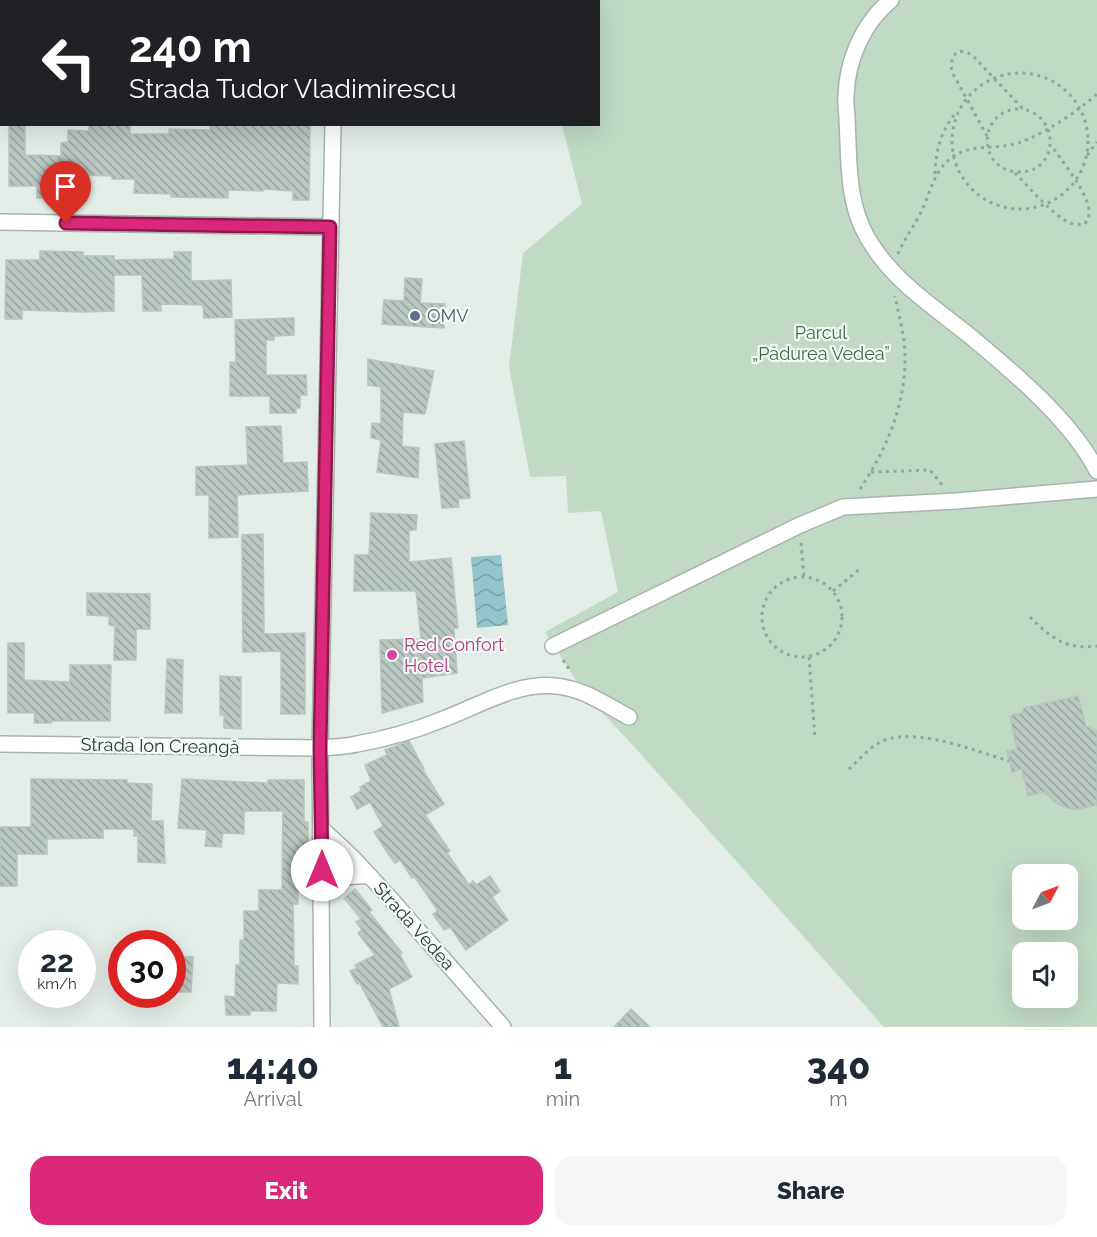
<!DOCTYPE html>
<html lang="en">
<head>
<meta charset="utf-8">
<style>
  body { margin:0; font-family:Raleway,sans-serif; background:#f6f6f7; color:#1f2937; height:100vh; display:flex; flex-direction:column; font-size:22px; white-space:nowrap }
  * { box-sizing:border-box; margin:0 }
  p { font-size:20px; color:#747a83 }
  .icon { flex:none; width:33px; height:33px; fill:none; stroke:currentColor; stroke-width:2; stroke-linecap:round; stroke-linejoin:round }
  .map { position:relative; height:1027px; overflow:hidden }
  .side { display:flex; flex-direction:column; background:#fff; flex:1 }
  .side>* { flex:none }
  .top-card { position:absolute; left:0px; top:0px; width:600px; height:126px; box-shadow:0 6px 24px #0002; background:#202124; color:#fff; overflow:hidden }
  .needle { width:39px; rotate:49deg }
  .fabs { position:absolute; left:1012px; top:864px; display:grid; gap:12px }
  .fabs a { display:grid; place-items:center; width:66px; height:66px; border-radius:12px; background:#fff; box-shadow:0 6px 24px #0002; font-size:30px }
  .speed { position:absolute; left:18px; top:930px; display:flex; gap:12px; font-size:30px; font-weight:700; text-align:center }
  .speed>* { display:grid; place-content:center; width:78px; height:78px; border-radius:50%; background:#fff; box-shadow:0 6px 24px #0002; line-height:1 }
  .speed small { font-size:15px; font-weight:400 }
  .speed .limit { border:9px solid #d22; background:#fff; color:#111 }
  .pin { position:absolute; display:grid; place-items:center; width:51px; height:51px; color:#fff; margin:-62px -26px; border-radius:50% 50% 50% 0; rotate:-45deg; box-shadow:0 0 6px #0007 }
  .pin .icon { rotate:45deg }
  .me { position:absolute; width:66px; margin:-33px; rotate:0deg; stroke-linejoin:round; filter:drop-shadow(0 0 4px #0008) }
  .turn { display:flex; align-items:center; gap:21px; height:126px; padding:0 30px; font-size:27px }
  .turn .icon { width:78px; height:78px; stroke-width:2.5 }
  .turn b { display:block; font-size:42px; line-height:51px }
  .eta { display:flex; justify-content:space-evenly; align-items:center; height:102px; text-align:center }
  .eta b { font-size:36px; font-weight:800; line-height:42px }
  .primary-button { display:flex; gap:12px; margin-top:auto; padding:12px 30px }
  .primary-button a { flex:1; height:69px; border-radius:18px; background:#db2777; color:#fff; font-size:24px; font-weight:800; line-height:69px; text-align:center }
  .primary-button a+a { background:#f6f6f7; color:#1f2937 }
  .map>svg:first-child { display:block }
</style>
</head>
<body>
<div class="map">
<svg width="1097" height="1027" viewBox="0 0 1097 1027">
  <defs>
    <pattern id="water-waves" width="16" height="10" patternUnits="userSpaceOnUse" patternTransform="scale(1.5)"><rect width="16" height="10" fill="#93c4ca"/><path d="M0 5q4-4 8 0t8 0" fill="none" stroke="#78a0a5"/></pattern>
    <pattern id="building-back-hatch" width="6" height="6" patternUnits="userSpaceOnUse" patternTransform="scale(1.5)"><rect width="6" height="6" fill="#bac6c1"/><path d="M-1 5l2 2M0 0l6 6M5-1l2 2" fill="none" stroke="#97a29e"/></pattern>
  </defs>
  <rect width="100%" height="100%" fill="#e4ece8"/>
  <!-- green -->
  <path fill="#c0dac6" fill-rule="evenodd" d="M531,0h566v1027h-213l-246,-276 -54,-58 -39,-61 73,-40 -17,-81 -33,2 -2,-37 -36,1 -21,-110 14,-114 59,-49 -20,-79 36,-1v-122h-67zM1023,874h45v46h-45zM1023,952h45v46h-45z"/>
  <!-- water -->
  <polygon fill="url(#water-waves)" points="501,555 508,625 477,628 471,557"/>
  <!-- building -->
  <g fill="url(#building-back-hatch)" stroke="#b7c5be" stroke-width="1.5">
    <polygon points="9,124 25,124 25,155 61,156 61,143 68,142 68,130 89,131 89,124 130,124 130,134 169,134 169,129 210,130 210,124 310,124 309,200 293,200 293,191 263,189 263,191 228,190 228,198 171,197 171,194 134,193 135,179 112,179 112,176 81,175 81,195 53,194 53,198 37,198 37,186 9,186"/>
    <polygon points="40,251 83,252 83,256 114,256 114,260 174,259 174,252 191,252 191,281 231,280 232,317 204,318 203,305 161,304 161,311 143,311 142,275 114,275 114,311 83,312 22,310 22,319 5,319 6,260 40,260"/>
    <polygon points="405,278 422,279 420,303 445,304 444,328 382,324 384,300 404,301"/>
    <polygon points="294,318 294,335 274,336 274,340 266,340 266,375 306,375 307,395 300,395 300,408 296,408 296,413 270,413 270,396 230,396 230,362 236,362 235,320"/>
    <polygon points="368,359 434,371 425,414 403,412 402,446 419,448 418,478 377,472 381,440 371,438 372,423 381,424 381,387 368,385"/>
    <polygon points="281,426 283,463 307,462 308,491 237,495 238,537 209,538 209,495 196,495 196,467 248,465 246,427"/>
    <polygon points="464,441 470,498 458,499 459,507 442,508 435,444"/>
    <polygon points="371,513 417,515 416,530 409,530 409,562 451,558 458,628 454,628 457,673 422,678 423,702 382,713 380,640 421,639 416,591 354,591 355,555 369,555"/>
    <polygon points="263,534 264,634 305,633 305,714 281,714 281,651 243,652 242,535"/>
    <polygon points="87,593 150,594 150,629 136,629 136,660 114,660 115,626 109,625 109,616 87,615"/>
    <polygon points="8,643 24,643 24,680 70,682 70,665 111,665 110,721 51,721 51,723 34,723 35,713 8,713"/>
    <polygon points="167,659 183,660 182,713 165,713"/>
    <polygon points="220,676 241,677 241,729 224,728 224,715 220,715"/>
    <polygon points="1078,696 1086,726 1097,731 1097,805 1078,809 1067,808 1056,803 1044,792 1028,796 1022,769 1012,772 1007,751 1017,749 1010,716 1024,712 1023,708"/>
    <polygon points="409,741 424,769 423,770 444,804 425,815 450,851 447,853 469,885 473,881 476,885 490,876 500,891 492,897 508,920 466,950 450,927 444,930 433,914 438,911 414,876 412,878 400,860 395,863 389,855 374,832 383,826 370,802 357,809 351,797 361,791 360,787 371,781 365,765 387,755 385,750"/>
    <polygon points="31,779 127,780 127,783 152,784 151,821 163,821 165,863 138,862 138,836 134,836 134,829 103,829 103,838 47,839 47,854 17,854 17,886 0,886 0,827 31,827"/>
    <polygon points="182,779 268,783 268,780 304,780 304,822 308,822 308,884 298,883 298,904 293,904 294,966 298,966 298,984 277,983 276,1011 250,1011 250,1015 226,1015 225,996 235,997 236,965 240,965 240,940 244,940 244,911 259,911 259,890 282,890 283,811 244,811 244,834 223,833 221,847 205,846 207,830 178,828"/>
    <polygon points="355,889 372,910 369,912 402,953 400,955 412,977 389,989 399,1027 383,1027 359,982 357,984 350,971 357,968 355,965 375,955 358,933 362,930 356,922 361,919 344,898"/>
    <polygon points="172,956 193,957 191,992 172,992"/>
    <polygon points="631,1009 650,1027 614,1027"/>
  </g>
  <g fill="none" stroke-linecap="round" stroke-linejoin="round">
    <defs>
      <g id="street">
        <path d="M891,0c-28,23 -44,60 -45,96 -1,8 1,15 1,23 2,35 0,75 15,108 22,48 68,77 108,109 43,36 102,85 127,135"/>
        <polyline points="335,2 335,0"/>
        <polyline points="0,222 330,227"/>
        <polyline points="553,646 800,525 843,507 956,501 1097,489"/>
        <path d="M0,744l320,4c12,-1 25,-1 37,-4 28,-5 57,-13 84,-24 38,-14 79,-41 122,-33 24,4 45,19 66,30"/>
        <polyline points="322,829 354,859 389,897 503,1027"/>
        <path d="M322,891c19,-14 24,-16 48,-15"/>
        <polyline points="322,1027 320,748 333,124"/>
      </g>
    </defs>
    <!-- street casing -->
    <use href="#street" stroke="#a7b3ae" stroke-width="18"/>
    <!-- path -->
    <g stroke="#88ab9f" stroke-width="3" stroke-dasharray="3 4.5" stroke-linecap="butt">
      <circle cx="1020" cy="141" r="68"/>
      <path d="M987,136l-35,-64c-3,-17 6,-27 21,-16l50,53c40,9 34,66 -6,63 -42,-3 -39,-66 6,-63"/>
      <polyline points="1087,155 1097,142"/>
      <path d="M1015,173c15,15 37,42 55,50 5,2 10,1 15,1 2,-4 3,-5 4,-9 3,-18 -28,-55 -38,-70"/>
      <path d="M935,174c1,-24 5,-41 20,-60"/>
      <path d="M898,254c6,-15 17,-29 24,-44 9,-19 12,-39 29,-52 19,-15 46,-8 67,-15 25,-8 60,-32 79,-49"/>
      <polyline points="871,472 930,470 943,486"/>
      <path d="M860,489c29,-43 50,-95 44,-148 -2,-15 -6,-30 -9,-45"/>
      <polyline points="801,543 804,577"/>
      <circle cx="802" cy="617" r="40"/>
      <polyline points="833,591 861,568"/>
      <path d="M1030,617c21,21 36,33 67,29"/>
      <polyline points="809,657 815,739"/>
      <polyline points="563,660 571,672"/>
      <path d="M849,769c11,-10 22,-24 36,-29 35,-12 90,11 124,21"/>
    </g>
    <!-- street -->
    <use href="#street" stroke="#fff" stroke-width="15"/>
  </g>
  <g fill="none" stroke-linecap="round" stroke-linejoin="round">
    <defs>
      <polyline id="route" points="66,223 330,227 320,747 322,870"/>
    </defs>
    <!-- route casing -->
    <use href="#route" stroke="#8e194d" stroke-width="15"/>
    <!-- route -->
    <use href="#route" stroke="#db2777" stroke-width="10"/>
  </g>
  <!-- markers -->
  <circle fill="#5c6f8a" stroke="#f4f9f6" stroke-width="2" cx="415" cy="316" r="6"/>
  <circle fill="#d1479c" stroke="#f4f9f6" stroke-width="2" cx="392" cy="655" r="6"/>
  <g text-anchor="middle" stroke-width="4.5" stroke-linejoin="round" paint-order="stroke">
    <!-- service labels -->
    <g font-size="18" fill="#4e5e75" stroke="#f4f9f6" text-anchor="start">
      <text x="427" y="322">OMV</text>
    </g>
    <!-- park labels -->
    <g font-size="18" fill="#356d48" stroke="#f4f9f6">
      <text x="821" y="339">Parcul<tspan x="821" dy="21">„Pădurea Vedea”</tspan></text>
    </g>
    <!-- hotel labels -->
    <g font-size="18" fill="#b23c85" stroke="#f4f9f6" text-anchor="start">
      <text x="404" y="651">Red Confort<tspan x="404" dy="21">Hotel</tspan></text>
    </g>
    <!-- street labels -->
    <g font-size="18" fill="#263b34" stroke="#f4f9f6">
      <text transform="translate(160 746) rotate(1)" y="6">Strada Ion Creangă</text>
      <text transform="translate(414 926) rotate(48)" y="6">Strada Vedea</text>
    </g>
  </g>
</svg>
<div class="fabs">
<a><svg class="needle" viewBox="-14 -14 28 28"><path d="M0-13l5 13h-10z" fill="#e53935"/><path d="M0 13l5-13h-10z" fill="#747a83"/></svg></a>
<a><svg class="icon" aria-label="sound" viewBox="0 0 24 24"><path d="M4 9h4l5-4v14l-5-4H4zM17 9q2 3 0 6"/></svg></a>
</div>
<div class="speed"><div>22<small>km/h</small></div><div class="limit">30</div></div>
<div class="pin" style="left:66px;top:223px;background:#d93025"><svg class="icon" aria-label="arrive" viewBox="0 0 24 24"><path d="M6 21V4h12l-3 4 3 4H6"/></svg></div>
<svg class="me" style="left:322px;top:870px" viewBox="-20 -20 40 40"><circle r="19" fill="#fff"/><path d="M0-13L10 11 0 6-10 11z" fill="#db2777"/></svg>
<div class="top-card">
<div class="turn"><svg class="icon" aria-label="left" viewBox="0 0 24 24"><path d="M17 20v-9H6M10 6l-5 5 5 5"/></svg><div><b>240 m</b>Strada Tudor Vladimirescu</div></div>
</div>
</div>
<section class="side">
<div class="eta">
<div><b>14:40</b><p>Arrival</p></div>
<div><b>1</b><p>min</p></div>
<div><b>340</b><p>m</p></div>
</div>
<div class="primary-button"><a>Exit</a><a>Share</a></div>
</section>
</body>
</html>
